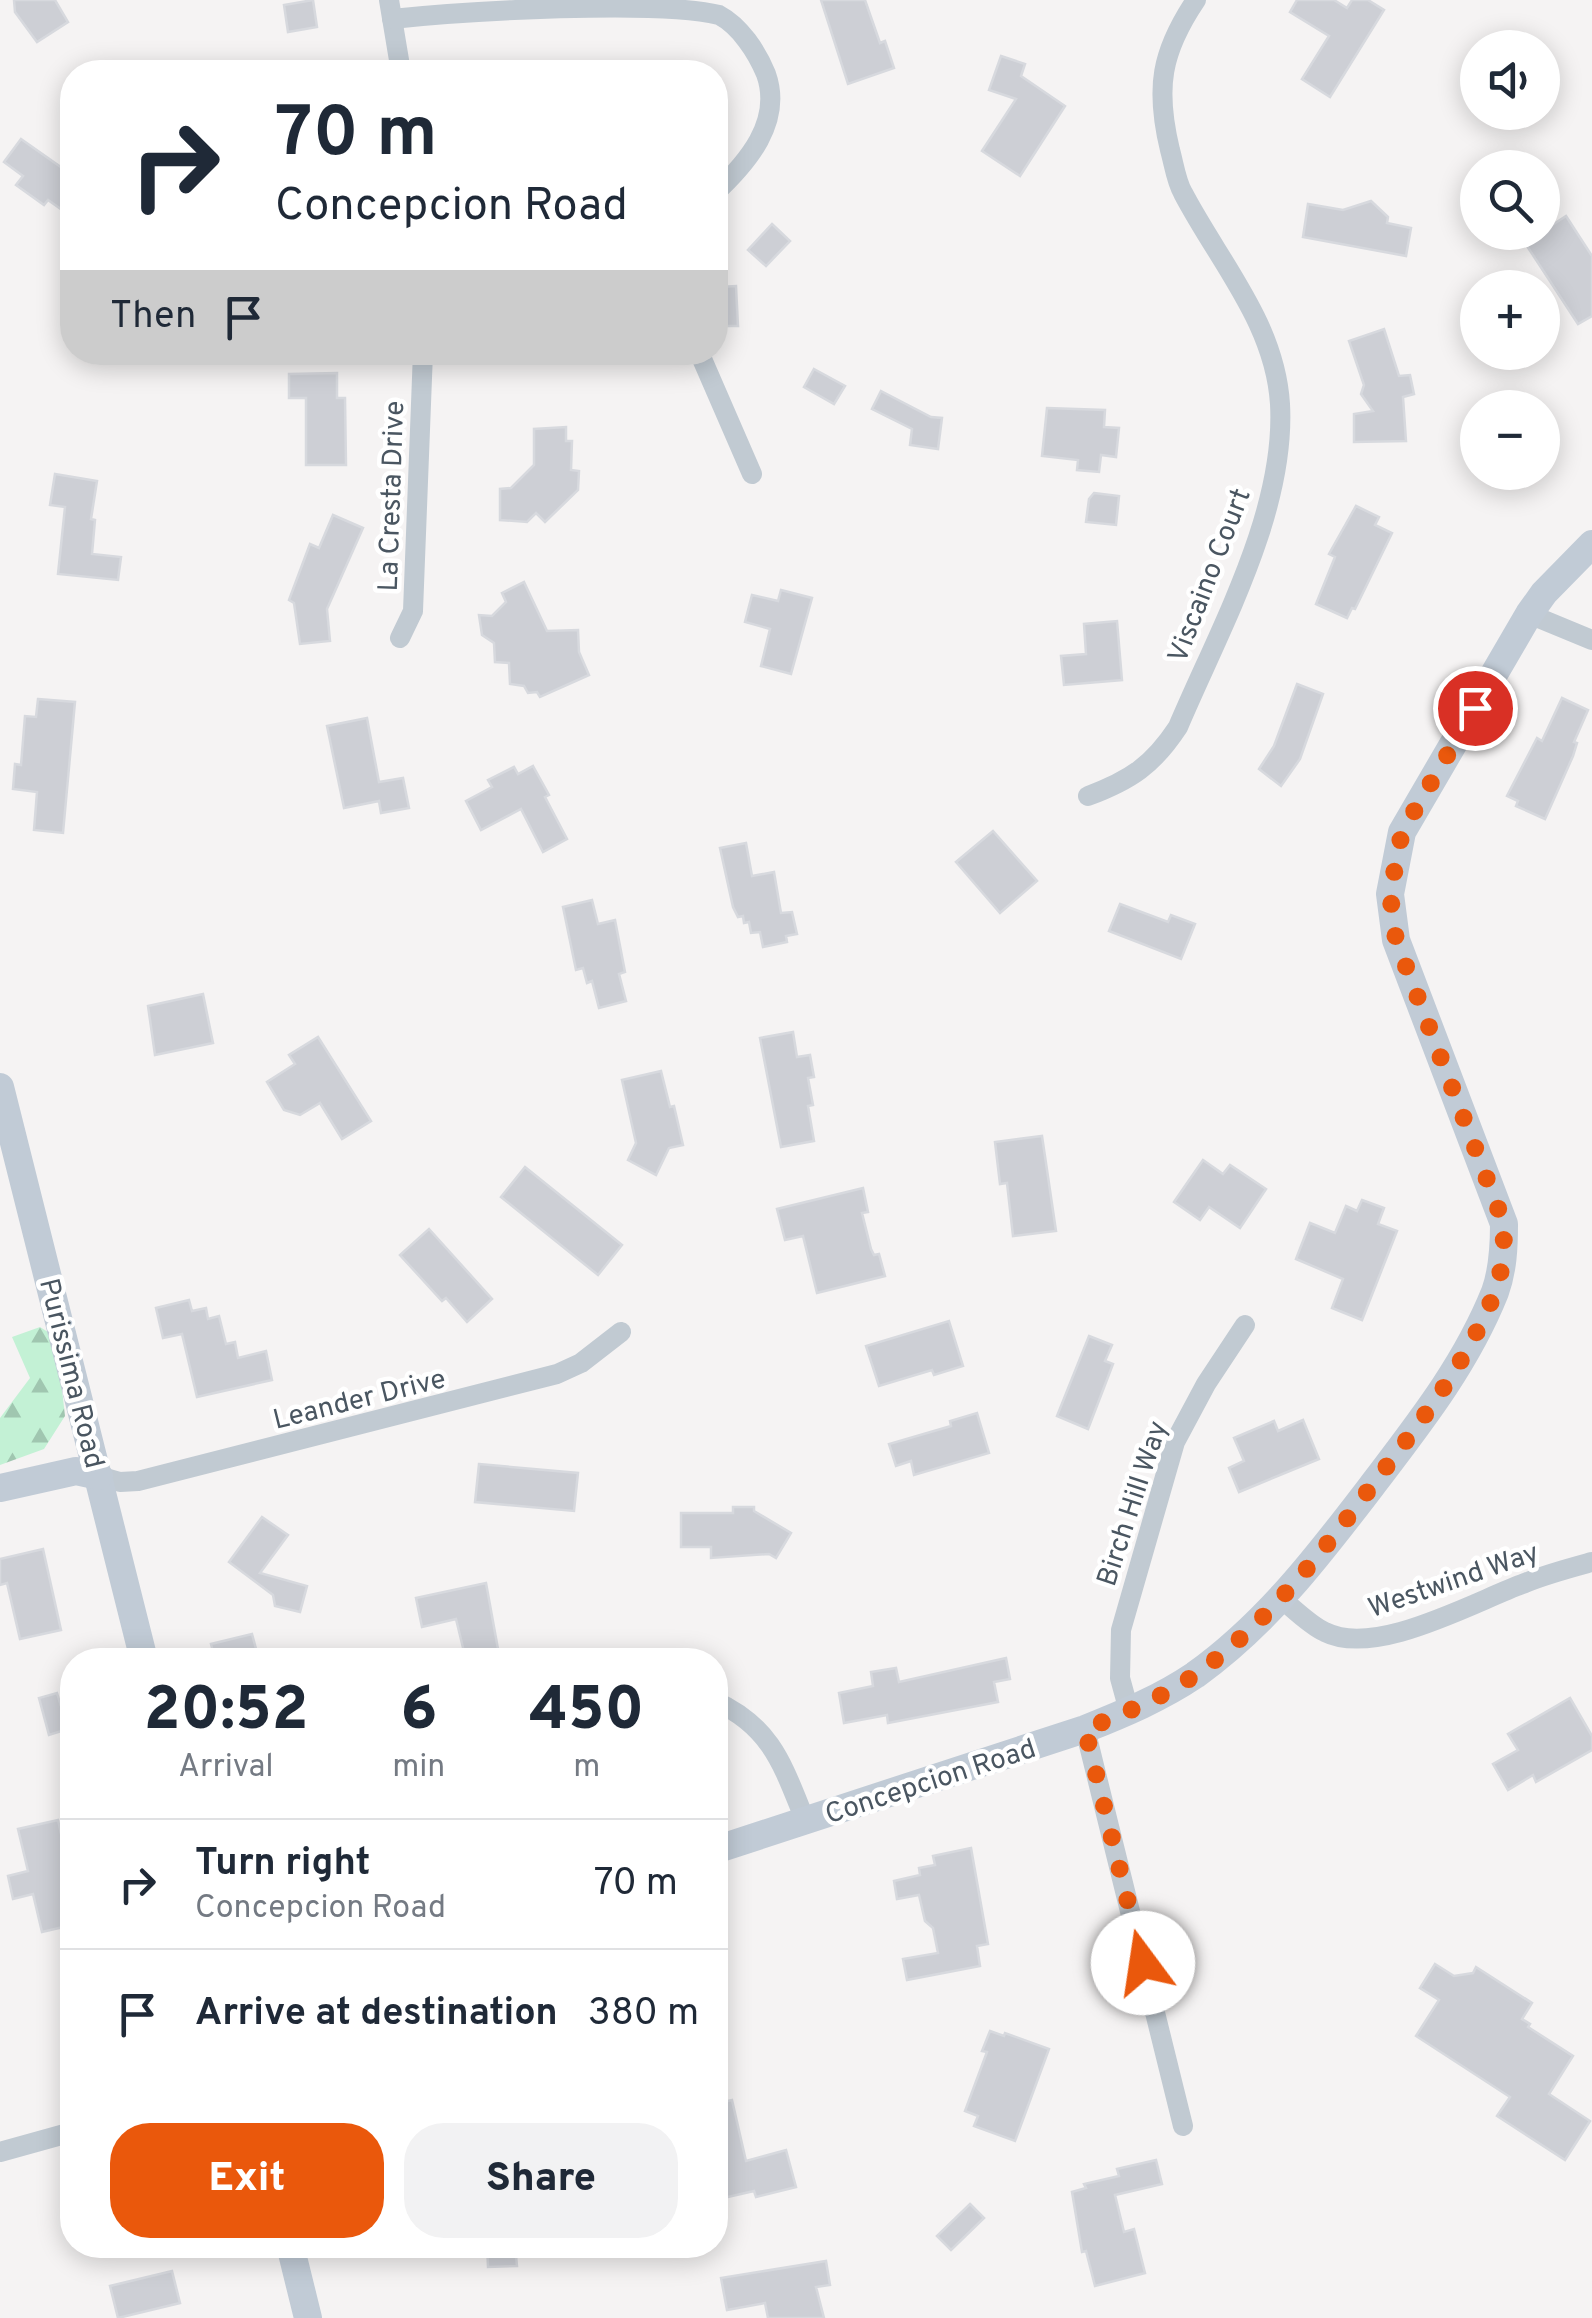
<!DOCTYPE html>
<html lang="en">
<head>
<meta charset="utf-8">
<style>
  body { margin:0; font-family:Overpass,sans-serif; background:#f2f2f3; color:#1f2937; height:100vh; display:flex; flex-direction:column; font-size:38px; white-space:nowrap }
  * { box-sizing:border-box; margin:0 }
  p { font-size:32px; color:#747a83 }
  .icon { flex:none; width:55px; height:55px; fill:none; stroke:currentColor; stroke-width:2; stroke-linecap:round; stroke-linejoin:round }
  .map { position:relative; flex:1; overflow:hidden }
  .drawer { position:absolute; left:60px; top:1648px; width:668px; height:610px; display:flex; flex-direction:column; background:#fff; border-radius:40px; box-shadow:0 5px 25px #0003 }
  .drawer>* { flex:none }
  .hud { position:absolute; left:60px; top:60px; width:668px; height:305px; border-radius:40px; box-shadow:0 5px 25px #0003; background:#fff; color:#1f2937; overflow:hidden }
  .tools { position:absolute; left:1460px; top:30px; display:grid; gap:20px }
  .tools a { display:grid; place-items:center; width:100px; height:100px; border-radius:50%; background:#fff; box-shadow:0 5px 25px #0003; font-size:50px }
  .pin { position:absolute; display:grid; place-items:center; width:85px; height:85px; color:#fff; margin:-42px; border:5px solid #fff; border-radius:50%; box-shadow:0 2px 10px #0007 }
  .me { position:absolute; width:110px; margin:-55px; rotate:346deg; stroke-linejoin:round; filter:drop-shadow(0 0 8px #0008) }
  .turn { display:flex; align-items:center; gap:35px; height:210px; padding:0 50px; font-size:45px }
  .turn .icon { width:130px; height:130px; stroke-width:2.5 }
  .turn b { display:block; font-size:70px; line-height:85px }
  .then { display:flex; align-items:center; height:95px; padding:0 50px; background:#0003; gap:20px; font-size:38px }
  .eta { display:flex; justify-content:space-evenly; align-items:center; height:170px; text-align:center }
  .eta b { font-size:60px; font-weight:800; line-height:70px }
  .primary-button { display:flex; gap:20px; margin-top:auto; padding:20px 50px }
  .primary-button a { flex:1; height:115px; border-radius:40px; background:#ea580c; color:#fff; font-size:40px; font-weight:800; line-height:115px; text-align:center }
  .primary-button a+a { background:#f2f2f3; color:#1f2937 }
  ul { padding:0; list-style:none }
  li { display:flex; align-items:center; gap:30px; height:130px; padding:0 50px; border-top:2px solid #e0e1e3 }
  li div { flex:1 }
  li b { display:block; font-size:38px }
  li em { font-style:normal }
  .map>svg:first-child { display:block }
</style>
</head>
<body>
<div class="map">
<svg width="1592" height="2318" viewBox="0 0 1592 2318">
  <defs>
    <pattern id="forest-firs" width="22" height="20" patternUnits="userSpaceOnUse" patternTransform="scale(2.5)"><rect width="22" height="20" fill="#c3f1d5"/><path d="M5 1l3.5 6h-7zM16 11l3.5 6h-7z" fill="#a0c6b0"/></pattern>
  </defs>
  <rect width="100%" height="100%" fill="#f5f3f3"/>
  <!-- forest -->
  <polygon fill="url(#forest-firs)" points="40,1327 56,1337 65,1416 44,1449 0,1465 0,1418 30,1378 12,1337"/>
  <!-- building -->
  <g fill="#cdcfd5" stroke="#d7d9de" stroke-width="2.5">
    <polygon points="14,0 55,0 68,22 37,42 15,12"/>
    <polygon points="313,0 317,27 288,32 284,5"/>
    <polygon points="821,0 865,0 880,43 885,41 894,68 848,84"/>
    <polygon points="1297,0 1334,0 1347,8 1352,0 1368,0 1384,10 1330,97 1302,79 1329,36 1290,12"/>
    <polygon points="1001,56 1025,64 1021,76 1065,106 1020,176 982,151 1016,99 989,90"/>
    <polygon points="21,139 72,175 72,217 48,200 44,205 16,185 23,176 4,162"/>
    <polygon points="1371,201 1388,217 1387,223 1411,228 1406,256 1303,237 1308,204 1343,210"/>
    <polygon points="1566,216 1592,256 1592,316 1578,324 1525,243"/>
    <polygon points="772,224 790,241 766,266 748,250"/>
    <polygon points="736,286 738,326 721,326 719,287"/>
    <polygon points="1384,329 1399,376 1410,375 1414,394 1403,397 1406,441 1354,442 1354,414 1373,411 1361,394 1364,385 1349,341"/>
    <polygon points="814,369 845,386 834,404 804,387"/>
    <polygon points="337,373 337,398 345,398 346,465 306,465 306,398 289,398 289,374"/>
    <polygon points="881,391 931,417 942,418 938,449 910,445 912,429 872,409"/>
    <polygon points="1047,408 1105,410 1104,427 1119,428 1116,457 1101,455 1099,472 1077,470 1078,460 1042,456"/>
    <polygon points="566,427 566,441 572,441 571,470 579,471 578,490 545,522 536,513 527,522 500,520 500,489 511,488 534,465 534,429"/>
    <polygon points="55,474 97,481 91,519 95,520 92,554 121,557 118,580 58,574 65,507 50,505"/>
    <polygon points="1094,493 1119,496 1116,525 1086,522 1089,499"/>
    <polygon points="1356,506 1379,517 1375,525 1392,533 1355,609 1352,608 1347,618 1316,604 1335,557 1329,554"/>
    <polygon points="333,515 363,528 327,609 330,641 300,644 294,603 289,600 310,544 319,548"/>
    <polygon points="524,582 547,631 578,630 579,652 589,675 540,697 537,692 528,693 524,686 510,684 509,663 495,662 494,643 482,635 479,615 492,616 506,602 502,593"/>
    <polygon points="781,590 812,598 791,674 761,666 770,629 745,622 752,595 778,601"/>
    <polygon points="1117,621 1122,680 1064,685 1061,656 1086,654 1084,624"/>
    <polygon points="1297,684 1323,694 1300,759 1281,786 1259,769 1274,746"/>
    <polygon points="1562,698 1588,710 1574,742 1577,743 1573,756 1545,819 1516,806 1518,801 1507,796 1537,738 1542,741"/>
    <polygon points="38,699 75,702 63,833 34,830 37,792 13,789 15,764 21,765 25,716 36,717"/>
    <polygon points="367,718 379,782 403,778 409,808 381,813 379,801 344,808 327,726"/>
    <polygon points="533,766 549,795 545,797 567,839 543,852 521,809 481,830 466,801 492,787 488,780 514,767 518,774"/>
    <polygon points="993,831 1037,881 1000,913 956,862"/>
    <polygon points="746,843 752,876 774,872 781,913 792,912 797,934 786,936 787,942 763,947 760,932 751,933 749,922 744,923 743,916 738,917 733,907 720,848"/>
    <polygon points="592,900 598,924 615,920 625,972 619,974 626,1001 599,1008 592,981 587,983 583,968 576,970 563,907"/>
    <polygon points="1120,904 1168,922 1171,915 1195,924 1181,959 1109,931"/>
    <polygon points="203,994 213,1043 155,1055 148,1006"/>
    <polygon points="793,1032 797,1057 810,1055 814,1077 808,1078 813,1105 808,1106 814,1141 781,1147 760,1038"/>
    <polygon points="318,1037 371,1121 342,1139 320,1103 300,1115 284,1110 267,1082 295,1064 289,1055"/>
    <polygon points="661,1071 670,1107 674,1106 683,1145 669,1148 656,1175 628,1160 636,1143 622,1080"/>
    <polygon points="1042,1136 1056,1231 1013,1236 1007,1183 1000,1184 995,1142"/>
    <polygon points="1203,1160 1223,1174 1230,1165 1266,1189 1240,1228 1209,1207 1200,1220 1174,1202"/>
    <polygon points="525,1167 622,1245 598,1275 501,1197"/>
    <polygon points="863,1188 868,1212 862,1213 871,1249 874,1255 879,1254 885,1276 817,1293 803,1236 785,1240 777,1209"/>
    <polygon points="1362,1200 1384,1208 1378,1224 1397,1231 1362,1320 1332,1308 1343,1279 1296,1259 1310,1223 1335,1233 1346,1206 1357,1211"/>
    <polygon points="429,1229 492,1299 467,1322 446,1298 442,1301 400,1255"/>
    <polygon points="189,1300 192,1311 206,1308 208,1319 219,1316 226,1344 235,1342 238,1358 266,1351 272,1380 197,1397 182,1334 163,1338 156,1308"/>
    <polygon points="949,1321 963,1366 934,1375 932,1370 879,1386 866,1346"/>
    <polygon points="1089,1336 1112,1345 1105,1361 1113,1364 1088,1429 1057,1416"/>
    <polygon points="977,1413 989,1453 914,1475 911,1461 896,1466 889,1444 951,1426 950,1421"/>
    <polygon points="1303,1420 1319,1459 1239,1492 1229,1468 1244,1461 1234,1438 1274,1421 1278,1431"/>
    <polygon points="479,1464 578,1473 574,1511 475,1502"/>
    <polygon points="733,1507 754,1507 754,1511 791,1533 776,1558 769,1554 711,1558 711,1547 681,1547 681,1513 733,1513"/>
    <polygon points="262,1517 288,1535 260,1573 307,1586 300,1612 275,1606 273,1595 229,1562"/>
    <polygon points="43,1549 61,1630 20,1639 7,1583 0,1585 0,1559"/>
    <polygon points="486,1583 500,1660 466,1660 456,1619 422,1627 416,1598"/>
    <polygon points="252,1634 259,1660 215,1660 211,1644"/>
    <polygon points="1006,1658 1010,1679 994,1682 998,1702 888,1723 887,1715 844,1723 839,1693 873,1686 871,1672 896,1668 899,1682"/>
    <polygon points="57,1693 68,1729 49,1735 39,1698"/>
    <polygon points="1570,1698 1592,1736 1592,1750 1536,1782 1533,1775 1508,1790 1493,1764 1518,1750 1508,1734"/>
    <polygon points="58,1820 72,1885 72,1925 42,1932 33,1894 13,1899 8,1876 28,1871 18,1829"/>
    <polygon points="971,1848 988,1944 977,1946 980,1966 907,1980 903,1959 938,1953 933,1928 925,1921 919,1895 897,1899 894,1881 920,1875 919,1868 935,1865 933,1856"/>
    <polygon points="1435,1964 1454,1976 1473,1973 1476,1967 1532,2003 1522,2019 1530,2024 1528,2027 1573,2056 1549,2094 1590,2121 1565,2160 1497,2116 1510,2097 1416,2036 1439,2000 1420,1988"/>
    <polygon points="990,2031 1004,2036 1005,2033 1049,2049 1015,2141 974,2126 978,2116 965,2111 987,2052 982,2051"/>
    <polygon points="732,2100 746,2161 786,2150 796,2187 756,2197 754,2191 715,2200 715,2104"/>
    <polygon points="1156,2160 1162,2184 1115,2195 1124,2232 1134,2229 1145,2273 1095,2286 1086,2251 1082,2252 1072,2192 1086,2188 1084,2184 1119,2176 1117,2169"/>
    <polygon points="970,2204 984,2218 951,2250 937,2236"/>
    <polygon points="487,2245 515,2245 517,2266 488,2267"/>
    <polygon points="826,2261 830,2285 816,2287 824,2318 768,2318 765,2303 727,2310 721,2278"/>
    <polygon points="172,2271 180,2303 118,2318 110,2286"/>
  </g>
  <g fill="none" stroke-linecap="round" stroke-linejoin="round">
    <!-- street -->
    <g stroke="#c1cad2" stroke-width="20">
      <polyline points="389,0 401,72"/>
      <path d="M392,19c74,-8 265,-19 327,-4 21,11 38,37 47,59 17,48 -19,89 -51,119"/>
      <polyline points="699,352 752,474"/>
      <polyline points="1529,614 1592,640"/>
      <polyline points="400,638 413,611 423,352"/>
      <path d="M1088,796c43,-16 65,-31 90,-69 41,-97 108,-215 102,-323 -5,-81 -61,-142 -97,-211 -7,-12 -9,-29 -13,-43 -15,-62 -9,-98 26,-150"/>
      <polyline points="99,1476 120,1482 138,1481 557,1374 581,1363 621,1332"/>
      <path d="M1282,1599c13,11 28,26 43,33 51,26 150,-31 200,-49 22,-9 45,-15 67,-21"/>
      <path d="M715,1701c57,26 68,65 90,119"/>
      <polyline points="1129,1711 1120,1678 1121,1630 1175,1442 1206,1384 1245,1325"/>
      <polyline points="1085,1729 1183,2126"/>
      <polyline points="0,2152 72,2132"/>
    </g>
    <!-- secondary -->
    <g stroke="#c1cbd6" stroke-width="28">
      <polyline points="0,1087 144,1660"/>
      <polyline points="0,1488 76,1471 99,1476"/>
      <path d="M715,1850l370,-121c38,-15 76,-31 110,-54 74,-53 127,-124 182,-196 45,-59 90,-117 118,-187 8,-22 9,-45 9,-68l-108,-284 -6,-46 12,-62 127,-218 15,-21 48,-49"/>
      <polyline points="290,2245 308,2318"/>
    </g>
  </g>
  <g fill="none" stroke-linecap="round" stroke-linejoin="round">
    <!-- route -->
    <path stroke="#ea580c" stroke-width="18" stroke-dasharray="0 32.4" d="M1143,1963l-58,-234c38,-15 76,-31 110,-54 74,-53 128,-124 182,-196 45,-59 90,-117 118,-187 8,-22 9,-44 9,-68l-108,-284 -6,-46 12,-62 73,-124"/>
  </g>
  <g text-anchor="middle" stroke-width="9" stroke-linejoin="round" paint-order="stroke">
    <!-- street labels -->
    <g font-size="28" fill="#4a5661" stroke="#fff">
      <text transform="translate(390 496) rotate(-88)" y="10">La Cresta Drive</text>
      <text transform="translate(1208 575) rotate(-69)" y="10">Viscaino Court</text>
      <text transform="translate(73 1373) rotate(76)" y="10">Purissima Road</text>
      <text transform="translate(359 1398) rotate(-14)" y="10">Leander Drive</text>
      <text transform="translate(1131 1503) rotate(-72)" y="10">Birch Hill Way</text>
      <text transform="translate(1453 1579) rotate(-19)" y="10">Westwind Way</text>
      <text transform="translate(930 1780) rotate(-18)" y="10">Concepcion Road</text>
    </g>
  </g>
</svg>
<div class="tools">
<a><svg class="icon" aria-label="sound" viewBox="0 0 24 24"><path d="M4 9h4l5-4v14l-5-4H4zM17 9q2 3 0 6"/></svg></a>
<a><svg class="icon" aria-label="search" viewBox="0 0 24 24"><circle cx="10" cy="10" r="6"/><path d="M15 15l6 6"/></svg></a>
<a>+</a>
<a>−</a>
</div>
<div class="pin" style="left:1475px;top:708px;background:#d93025"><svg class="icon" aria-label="arrive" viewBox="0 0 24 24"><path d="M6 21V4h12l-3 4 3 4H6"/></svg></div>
<svg class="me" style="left:1143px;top:1963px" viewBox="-20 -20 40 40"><circle r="19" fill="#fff"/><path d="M0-13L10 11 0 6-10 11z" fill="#ea580c"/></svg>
<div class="hud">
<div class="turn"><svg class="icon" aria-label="right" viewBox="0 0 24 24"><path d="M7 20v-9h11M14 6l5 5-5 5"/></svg><div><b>70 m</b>Concepcion Road</div></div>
<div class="then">Then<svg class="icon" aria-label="arrive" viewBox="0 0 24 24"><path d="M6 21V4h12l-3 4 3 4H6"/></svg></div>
</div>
<section class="drawer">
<div class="eta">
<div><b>20:52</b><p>Arrival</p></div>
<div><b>6</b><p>min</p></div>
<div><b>450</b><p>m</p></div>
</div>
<ul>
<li><svg class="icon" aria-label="right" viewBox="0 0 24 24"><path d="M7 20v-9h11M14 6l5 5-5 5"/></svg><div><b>Turn right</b><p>Concepcion Road</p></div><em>70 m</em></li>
<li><svg class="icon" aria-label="arrive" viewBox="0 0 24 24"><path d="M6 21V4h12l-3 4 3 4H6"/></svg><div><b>Arrive at destination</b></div><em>380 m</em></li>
</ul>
<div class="primary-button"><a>Exit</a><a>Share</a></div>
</section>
</div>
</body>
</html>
